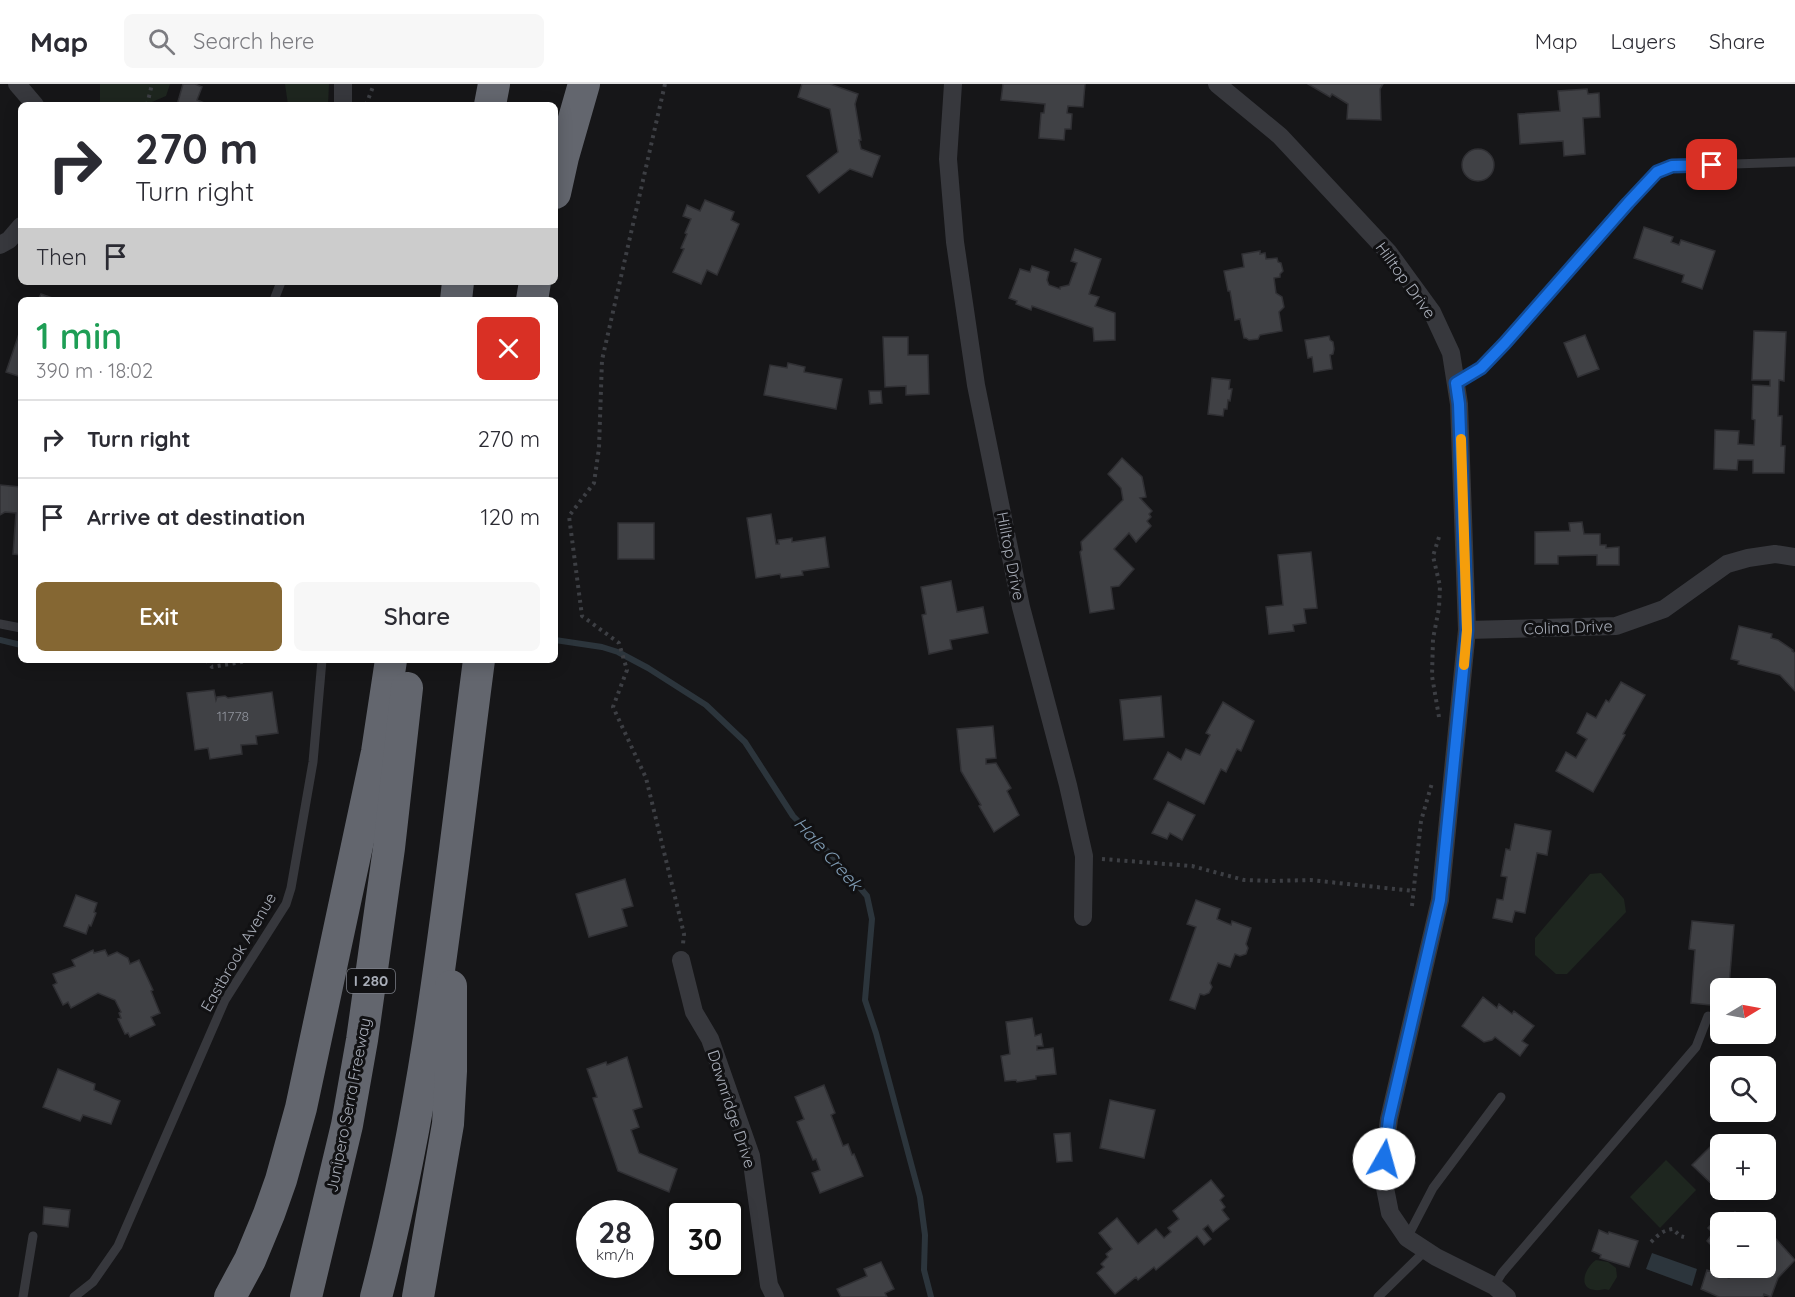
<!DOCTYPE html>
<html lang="en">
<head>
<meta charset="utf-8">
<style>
  body { margin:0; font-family:Quicksand,sans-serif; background:#f7f7f7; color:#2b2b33; height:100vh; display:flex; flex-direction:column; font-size:22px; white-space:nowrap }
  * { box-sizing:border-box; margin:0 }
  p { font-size:20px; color:#7c7c81 }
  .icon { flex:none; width:33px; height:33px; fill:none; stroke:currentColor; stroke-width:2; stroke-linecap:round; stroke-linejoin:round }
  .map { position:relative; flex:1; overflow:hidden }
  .side { position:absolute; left:18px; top:213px; width:540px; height:366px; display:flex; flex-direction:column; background:#fff; border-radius:9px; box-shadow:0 3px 15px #0003 }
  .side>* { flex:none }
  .hud { position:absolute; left:18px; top:18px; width:540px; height:183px; border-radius:9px; box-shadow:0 3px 15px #0003; background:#fff; color:#2b2b33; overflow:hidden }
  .needle { width:39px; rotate:80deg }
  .controls { position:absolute; left:1710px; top:894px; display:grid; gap:12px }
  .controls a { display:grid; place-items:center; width:66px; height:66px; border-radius:9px; background:#fff; box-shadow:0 3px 15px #0003; font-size:30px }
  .speed { position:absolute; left:576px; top:1116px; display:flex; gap:12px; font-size:30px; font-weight:700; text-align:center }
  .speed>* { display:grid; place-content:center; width:78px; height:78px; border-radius:50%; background:#fff; box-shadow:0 3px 15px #0003; line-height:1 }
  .speed small { font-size:15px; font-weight:400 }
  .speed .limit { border:3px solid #111; border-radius:9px; background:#fff; color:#111 }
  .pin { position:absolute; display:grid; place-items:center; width:51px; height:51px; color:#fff; margin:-26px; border-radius:12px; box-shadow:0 3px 9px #0006 }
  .me { position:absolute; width:66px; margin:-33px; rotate:7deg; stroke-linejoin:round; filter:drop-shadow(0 0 4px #0008) }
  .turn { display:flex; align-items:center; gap:21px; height:126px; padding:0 18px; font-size:27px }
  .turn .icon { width:78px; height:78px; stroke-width:2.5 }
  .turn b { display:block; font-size:42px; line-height:51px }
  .then { display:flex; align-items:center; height:57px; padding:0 18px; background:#0003; gap:12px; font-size:22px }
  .round { display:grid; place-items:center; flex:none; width:63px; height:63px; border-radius:9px; background:#f7f7f7 }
  .head { display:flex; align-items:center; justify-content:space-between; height:102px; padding:0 18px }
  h1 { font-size:36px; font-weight:600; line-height:45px; color:#1e9e55 }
  .cta { display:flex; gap:12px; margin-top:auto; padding:12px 18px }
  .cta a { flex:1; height:69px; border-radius:9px; background:#856733; color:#fff; font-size:24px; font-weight:600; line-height:69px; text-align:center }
  .cta a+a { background:#f7f7f7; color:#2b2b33 }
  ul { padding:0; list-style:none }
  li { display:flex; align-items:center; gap:18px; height:78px; padding:0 18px; border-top:2px solid #e1e1e2 }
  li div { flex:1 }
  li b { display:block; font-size:22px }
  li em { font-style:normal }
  header { display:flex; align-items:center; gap:36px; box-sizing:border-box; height:84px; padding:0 30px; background:#fff; border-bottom:2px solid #e1e1e2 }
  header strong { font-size:28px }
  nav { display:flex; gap:33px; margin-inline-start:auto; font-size:21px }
  .search { width:420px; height:54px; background:#f7f7f7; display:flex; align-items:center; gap:15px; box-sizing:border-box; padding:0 21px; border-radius:9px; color:#7c7c81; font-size:22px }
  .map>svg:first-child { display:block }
</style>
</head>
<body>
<header>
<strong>Map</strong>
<div class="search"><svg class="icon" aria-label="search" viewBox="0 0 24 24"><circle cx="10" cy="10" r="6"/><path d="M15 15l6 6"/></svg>Search here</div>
<nav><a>Map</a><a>Layers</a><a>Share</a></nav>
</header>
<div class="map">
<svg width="1795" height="1213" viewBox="0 0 1795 1213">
  <rect width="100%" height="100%" fill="#161618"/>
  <!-- green -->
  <g fill="#1e261f">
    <polygon points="100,0 170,0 166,12 145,21 100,21"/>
    <polygon points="285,0 329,0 328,21 288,21"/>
    <polygon points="1601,789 1624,815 1626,828 1567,890 1556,890 1535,871 1535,854 1590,790"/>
    <polygon points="1666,1076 1696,1106 1660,1144 1630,1113"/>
    <path d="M1596,1176l12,2 8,6 1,9 -8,13c-7,-2 -7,1 -14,0 -18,-1 -10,-23 1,-30z"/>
  </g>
  <!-- water -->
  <polygon fill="#2c353c" points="1652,1169 1697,1185 1692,1202 1646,1185"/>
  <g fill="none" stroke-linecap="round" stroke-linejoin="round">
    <!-- stream -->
    <g stroke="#2c353c" stroke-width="6">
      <polyline points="0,556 21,561"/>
      <polyline points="555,556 602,563 618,568 648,584 706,621 745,658 793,732 838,778 867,812 872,835 865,916 876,949 920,1113 925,1151 924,1186 931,1213"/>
    </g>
  </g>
  <!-- building -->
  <g fill="#404145" stroke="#303034" stroke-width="1.5">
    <polygon points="183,0 195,0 202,3 197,16 209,21 177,21"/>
    <polygon points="802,0 830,0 858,10 855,20 861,56 859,56 861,65 880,72 872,93 850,85 819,109 807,92 838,68 830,25 798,13"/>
    <polygon points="1003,0 1085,0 1083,23 1068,22 1067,29 1072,30 1071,45 1065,45 1064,56 1039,54 1041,29 1044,29 1045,20 1001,16"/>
    <polygon points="1308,0 1383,0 1380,5 1381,36 1347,35 1348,20 1332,10 1330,13"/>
    <polygon points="1587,5 1588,10 1599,9 1600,33 1583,34 1585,70 1564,72 1563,57 1520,60 1518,30 1560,27 1558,7"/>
    <circle cx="1478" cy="81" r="16"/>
    <polygon points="705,116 734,128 731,136 739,140 717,191 707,186 701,200 673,188 684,165 681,164 687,150 685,149 691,135 683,132 687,121 700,127"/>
    <polygon points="1644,143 1673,153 1671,158 1679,161 1681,156 1715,167 1702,205 1682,198 1684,191 1634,174"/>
    <polygon points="1075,165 1101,175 1089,210 1099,213 1095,222 1115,229 1115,256 1094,257 1093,244 1032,222 1031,226 1016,220 1017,217 1009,214 1020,185 1030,188 1032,182 1049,188 1047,196 1049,201 1060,205 1060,203 1069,201 1077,179 1071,177"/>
    <polygon points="1260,167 1260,170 1265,169 1266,175 1277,174 1278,178 1281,179 1283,187 1280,190 1280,193 1274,194 1276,209 1282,213 1284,223 1279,228 1282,247 1260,251 1258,255 1249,256 1246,254 1244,254 1240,235 1235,236 1230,207 1228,207 1224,187 1244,183 1242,170"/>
    <polygon points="41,210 58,216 38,216"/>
    <polygon points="21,244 21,293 6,288"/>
    <polygon points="1754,247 1786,248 1784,297 1779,296 1778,332 1782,332 1781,362 1785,362 1784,389 1753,389 1753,376 1738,376 1737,386 1714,385 1715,346 1739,347 1738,360 1754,361 1755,336 1752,335 1753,301 1770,302 1770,296 1752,296"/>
    <polygon points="1585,251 1599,285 1578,293 1564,259"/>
    <polygon points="1329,252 1330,256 1333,258 1334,265 1333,270 1330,271 1332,285 1314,288 1312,273 1308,274 1305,256"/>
    <polygon points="883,253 908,253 908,271 928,271 929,310 906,311 906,302 885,303"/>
    <polygon points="788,279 805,283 804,288 842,295 836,325 764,311 770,281 787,284"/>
    <polygon points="1212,294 1230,296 1229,305 1232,305 1230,317 1228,316 1227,325 1224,325 1223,332 1208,330"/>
    <polygon points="869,307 881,307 882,319 870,320"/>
    <polygon points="1122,374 1142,393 1146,413 1140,414 1152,427 1149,430 1151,433 1147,437 1151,442 1136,458 1129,449 1114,465 1134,485 1119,502 1111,503 1114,525 1090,529 1080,468 1082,466 1081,458 1123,416 1121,404 1108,390"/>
    <polygon points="0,401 21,403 21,471 13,470 16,429 5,428 0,431"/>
    <polygon points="771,430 776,460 779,460 778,456 792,454 792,458 825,453 829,483 802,487 803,491 781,494 780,490 756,494 747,434"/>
    <polygon points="1582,438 1584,450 1600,450 1600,461 1606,461 1606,464 1619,463 1619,481 1597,481 1597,471 1558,472 1558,480 1535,480 1535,448 1570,447 1569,439"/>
    <rect x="618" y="439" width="36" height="36"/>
    <polygon points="1311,468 1317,524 1304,525 1306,539 1293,541 1294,547 1269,550 1266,523 1283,521 1278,471"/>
    <polygon points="951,497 957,528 983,523 988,549 950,556 952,565 929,570 922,531 926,530 921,503"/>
    <polygon points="1739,542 1772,550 1771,554 1778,556 1793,566 1792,567 1795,569 1795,607 1780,591 1738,580 1739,577 1731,575"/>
    <polygon points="1621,598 1645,611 1623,650 1625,651 1593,708 1556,687 1566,668 1576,674 1587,655 1577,649 1587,629 1596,634 1606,616 1609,618"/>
    <polygon points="214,606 216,616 217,613 225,612 228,614 272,608 278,649 256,652 257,660 241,661 242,670 210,675 208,664 195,666 187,609"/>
    <polygon points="1161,612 1164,653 1124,656 1120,616"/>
    <polygon points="1223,618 1254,637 1241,667 1237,665 1226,688 1221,685 1204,720 1154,695 1168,668 1181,676 1186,665 1200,671 1210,651 1206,649"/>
    <polygon points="993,642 996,674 986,675 986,680 996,679 1011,704 1007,707 1019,731 994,748 979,722 981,721 961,687 957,645"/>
    <polygon points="1168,718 1195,731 1182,756 1170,749 1167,755 1152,749"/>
    <polygon points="1515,740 1551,747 1547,771 1537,769 1525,829 1515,827 1512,838 1493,834 1497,815 1503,816 1507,793 1501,792 1506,765 1510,766"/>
    <polygon points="625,795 633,822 622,825 627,842 589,853 576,810"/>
    <polygon points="76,811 97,819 94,828 96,829 91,842 89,841 86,850 64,842"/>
    <polygon points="1196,816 1220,825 1217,835 1231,841 1232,837 1251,844 1246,860 1248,864 1246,870 1240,872 1235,870 1230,883 1218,879 1210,899 1212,903 1209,909 1204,911 1200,910 1195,925 1170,916 1196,843 1187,840"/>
    <polygon points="1692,837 1734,841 1729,902 1725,902 1724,904 1720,904 1720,922 1691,919 1695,866 1689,865"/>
    <polygon points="93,866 94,869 105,866 108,872 117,868 128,874 130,880 139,876 153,906 151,907 160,929 151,933 155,941 130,953 128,949 125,950 118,935 121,934 119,929 121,928 115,916 98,909 71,924 68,918 63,921 53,901 57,899 53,890 75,882 72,876"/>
    <polygon points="1483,913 1497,924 1499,920 1512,930 1514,927 1534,942 1522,957 1528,961 1520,972 1495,953 1492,956 1484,958 1462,942"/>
    <polygon points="1032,934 1035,952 1041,950 1043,962 1037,962 1037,966 1053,964 1056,990 1036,992 1036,995 1017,998 1016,996 1005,997 1001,972 1010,970 1006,938"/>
    <polygon points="627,973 642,1023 633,1026 639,1043 631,1046 639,1069 677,1085 669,1108 618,1087 593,1014 597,1013 587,985 606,978 607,981"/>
    <polygon points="58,985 95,1000 94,1006 120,1017 111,1040 83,1031 80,1037 43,1023"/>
    <polygon points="824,1001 835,1029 831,1031 843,1062 848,1060 852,1071 854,1070 863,1092 820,1109 812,1089 820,1086 816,1075 813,1076 797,1038 804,1035 795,1013"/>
    <polygon points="1110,1016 1155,1026 1144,1074 1100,1064"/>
    <polygon points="1070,1049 1072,1077 1057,1078 1054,1050"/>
    <polygon points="1711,1062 1720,1072 1720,1103 1718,1106 1692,1081"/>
    <polygon points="1211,1096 1224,1112 1220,1116 1225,1123 1222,1126 1229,1135 1213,1148 1208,1141 1203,1145 1211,1155 1204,1161 1197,1152 1156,1186 1154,1183 1138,1196 1136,1193 1115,1210 1097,1189 1104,1183 1101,1180 1108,1173 1106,1170 1112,1165 1099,1149 1117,1134 1138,1160 1156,1145 1164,1154 1171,1148 1168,1144 1179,1135 1173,1127"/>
    <polygon points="44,1123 70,1126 68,1143 43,1140"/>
    <polygon points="1735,1128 1746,1138 1720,1138 1720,1166 1718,1168 1707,1157 1713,1149 1708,1144 1722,1129 1728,1135"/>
    <polygon points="1599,1146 1608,1150 1609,1148 1638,1157 1629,1183 1600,1174 1601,1171 1592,1167"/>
    <polygon points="1776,1155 1795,1176 1778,1194 1771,1213 1764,1210 1763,1213 1719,1213 1701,1205 1707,1186 1729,1194 1732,1185 1730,1184 1766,1184 1766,1162 1768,1164"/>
    <polygon points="881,1178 894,1205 885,1209 887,1213 841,1213 837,1205 867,1192 864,1185"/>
  </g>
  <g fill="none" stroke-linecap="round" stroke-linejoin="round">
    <!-- path -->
    <g stroke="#3d3f44" stroke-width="4" stroke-dasharray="3 4.5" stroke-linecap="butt">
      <polyline points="665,0 602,276 599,364 594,399 569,432 582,532 619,559 627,586 613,623 646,694 684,850 683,860"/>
      <polyline points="147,21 152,0"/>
      <polyline points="366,21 374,0"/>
      <polyline points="206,576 212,583 254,576"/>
      <polyline points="1439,633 1432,592 1433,555 1439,524 1440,502 1433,472 1439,453"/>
      <polyline points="1102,775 1192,782 1244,796 1273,797 1310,796 1414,807"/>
      <polyline points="1412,822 1421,737 1432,699"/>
      <path d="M1651,1158c7,-7 12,-12 22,-13l7,7 4,1"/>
    </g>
    <!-- service -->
    <g stroke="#37383d" stroke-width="9">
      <polyline points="274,216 281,198"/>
      <polyline points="1456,299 1481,284 1505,259 1627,119 1657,88 1672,82 1795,78"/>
      <polyline points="0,540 21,544"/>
      <polyline points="1407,1154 1433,1104 1501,1013"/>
      <polyline points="1494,1202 1502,1189 1696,963 1708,932"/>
      <polyline points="23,1213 33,1152"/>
      <polyline points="74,1213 93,1198 118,1162 225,916 286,820 291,804 313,678 322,576"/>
      <polyline points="1378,1213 1426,1166"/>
    </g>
    <!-- minor -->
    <g stroke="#37383d" stroke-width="18">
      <polyline points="17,0 35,21"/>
      <polyline points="953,0 948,75 955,158 976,301 1021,523 1068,701 1084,772 1083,833"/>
      <polyline points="1217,0 1280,52 1389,169 1432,228 1451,269 1459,320 1467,546 1440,816 1389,1035 1382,1089 1390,1129 1407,1154 1436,1173 1494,1202 1507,1213"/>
      <polyline points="343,21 343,0"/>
      <polyline points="0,161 9,156 21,142"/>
      <polyline points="1467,546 1616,542 1664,525 1727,480 1748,474 1775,470 1795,473"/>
      <polyline points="681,876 694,928 710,955 751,1072 769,1201 775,1213"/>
    </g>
    <!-- motorway -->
    <g stroke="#63666e" stroke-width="32">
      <polyline points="490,21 494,0"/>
      <polyline points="555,109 563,73 584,0"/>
      <polyline points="456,216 458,198"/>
      <polyline points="532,216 535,198"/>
      <polyline points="230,1213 250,1176 269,1130 281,1096 301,1024 377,668 391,576"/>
      <polyline points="306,1213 347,1041 362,956 389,764 407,604"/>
      <path d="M376,1213c55,-208 75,-424 103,-637"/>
      <polyline points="418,1213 448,1040 451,987 451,902"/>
    </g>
  </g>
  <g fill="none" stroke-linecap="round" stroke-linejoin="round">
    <defs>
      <polyline id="route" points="1384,1075 1389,1035 1440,816 1467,546 1459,320 1456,299 1481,284 1505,259 1628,119 1657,88 1672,82 1712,81"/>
    </defs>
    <!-- route casing -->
    <use href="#route" stroke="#114b97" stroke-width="15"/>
    <!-- route -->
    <use href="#route" stroke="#1a73e8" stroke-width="10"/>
    <!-- slow -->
    <polyline stroke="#f59e0b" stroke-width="10" points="1461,355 1467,546 1464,581"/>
  </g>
  <g text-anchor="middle" stroke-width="6" stroke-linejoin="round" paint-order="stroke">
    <!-- number labels -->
    <g font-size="14" fill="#8e929b">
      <text x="233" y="637">11778</text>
    </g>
    <!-- shield labels -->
    <rect fill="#111113" stroke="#7b7e86" stroke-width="1.5" x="347" y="885" width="48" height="24" rx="4.5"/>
    <g font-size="15" font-weight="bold" fill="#a8adb8">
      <text x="371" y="902">I 280</text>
    </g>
    <!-- street labels -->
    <g font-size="16" fill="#a8adb8" stroke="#111113">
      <text transform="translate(1406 196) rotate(54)" y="6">Hilltop Drive</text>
      <text transform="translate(1011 472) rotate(79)" y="6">Hilltop Drive</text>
      <text transform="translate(1568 543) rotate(-2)" y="6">Colina Drive</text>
      <text transform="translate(238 868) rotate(-60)" y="6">Eastbrook Avenue</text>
      <text transform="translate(348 1021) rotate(-79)" y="6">Junipero Serra Freeway</text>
      <text transform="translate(732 1025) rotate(72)" y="6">Dawnridge Drive</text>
    </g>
    <!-- water labels -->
    <g font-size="18" font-style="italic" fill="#7f9bb3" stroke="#111113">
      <text transform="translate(828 770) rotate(48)" y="6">Hale Creek</text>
    </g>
  </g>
</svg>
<div class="controls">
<a><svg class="needle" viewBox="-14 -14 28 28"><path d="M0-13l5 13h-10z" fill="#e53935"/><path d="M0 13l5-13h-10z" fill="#7c7c81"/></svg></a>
<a><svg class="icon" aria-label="search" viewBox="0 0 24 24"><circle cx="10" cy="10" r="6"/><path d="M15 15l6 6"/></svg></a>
<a>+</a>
<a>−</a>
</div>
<div class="speed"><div>28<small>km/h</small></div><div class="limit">30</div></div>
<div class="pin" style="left:1712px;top:81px;background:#d93025"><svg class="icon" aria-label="arrive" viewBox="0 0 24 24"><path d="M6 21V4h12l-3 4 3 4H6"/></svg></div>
<svg class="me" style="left:1384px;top:1075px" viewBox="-20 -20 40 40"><circle r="19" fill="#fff"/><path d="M0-13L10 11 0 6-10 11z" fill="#1a73e8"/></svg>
<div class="hud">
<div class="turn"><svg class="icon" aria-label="right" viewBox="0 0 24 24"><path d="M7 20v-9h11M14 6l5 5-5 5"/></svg><div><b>270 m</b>Turn right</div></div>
<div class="then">Then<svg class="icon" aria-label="arrive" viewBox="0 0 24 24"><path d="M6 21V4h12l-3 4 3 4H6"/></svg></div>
</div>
<section class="side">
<div class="head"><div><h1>1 min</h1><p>390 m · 18:02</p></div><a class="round" style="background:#d93025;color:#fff"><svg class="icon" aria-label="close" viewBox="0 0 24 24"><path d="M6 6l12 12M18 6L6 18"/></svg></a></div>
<ul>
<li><svg class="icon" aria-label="right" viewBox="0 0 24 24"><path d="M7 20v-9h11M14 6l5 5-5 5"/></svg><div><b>Turn right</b></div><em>270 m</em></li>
<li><svg class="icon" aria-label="arrive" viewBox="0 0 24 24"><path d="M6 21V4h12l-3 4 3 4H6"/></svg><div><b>Arrive at destination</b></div><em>120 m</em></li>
</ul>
<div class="cta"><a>Exit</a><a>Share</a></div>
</section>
</div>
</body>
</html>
